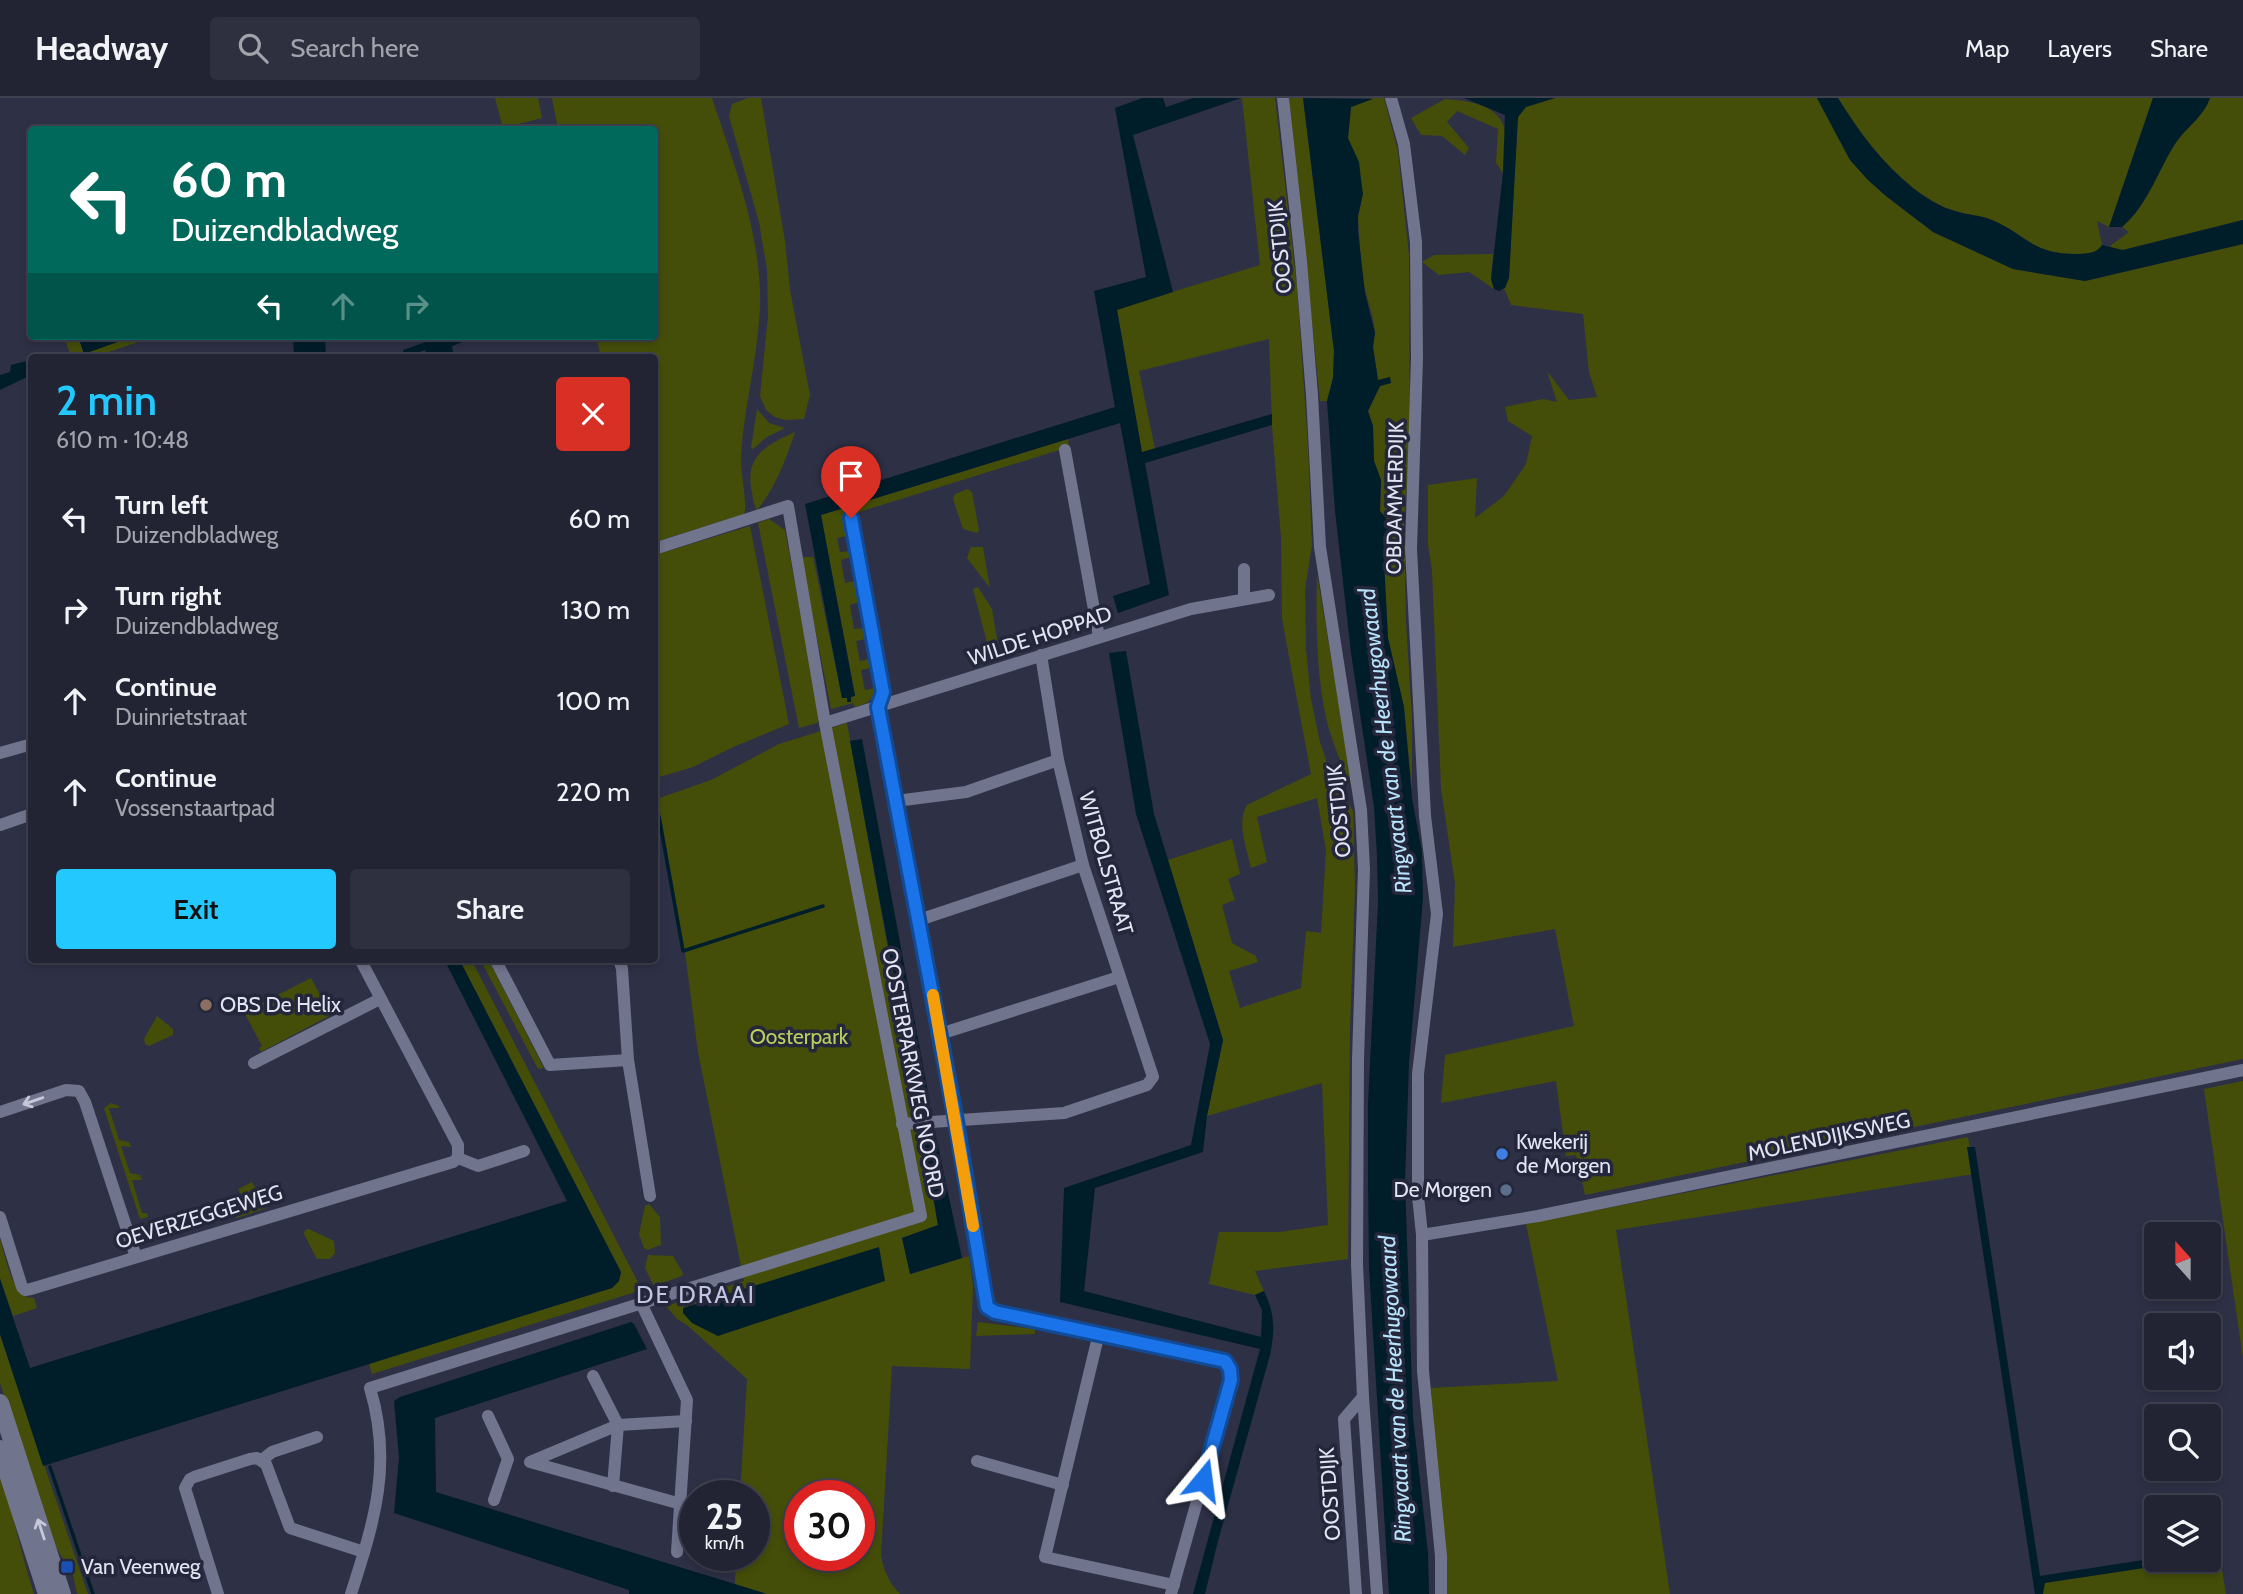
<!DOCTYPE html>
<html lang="en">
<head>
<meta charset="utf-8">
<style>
  body { margin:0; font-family:Cabin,sans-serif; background:#2e3040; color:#f1f3f6; height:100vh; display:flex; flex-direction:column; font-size:26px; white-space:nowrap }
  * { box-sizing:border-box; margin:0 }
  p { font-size:23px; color:#a2a4ac }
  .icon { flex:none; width:38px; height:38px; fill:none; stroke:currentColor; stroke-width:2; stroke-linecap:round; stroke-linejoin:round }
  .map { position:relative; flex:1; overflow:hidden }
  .details { position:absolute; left:28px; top:256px; width:630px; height:609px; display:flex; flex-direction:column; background:#222434; border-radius:7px; box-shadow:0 4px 10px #0003,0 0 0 2px #3f414f }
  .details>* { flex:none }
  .hud { position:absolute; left:28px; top:28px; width:630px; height:214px; border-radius:7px; box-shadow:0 4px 10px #0003,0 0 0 2px #3f414f; background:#00695c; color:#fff; overflow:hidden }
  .needle { width:46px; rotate:339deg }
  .controls { position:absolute; left:2144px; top:1124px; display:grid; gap:14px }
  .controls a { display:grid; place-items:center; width:77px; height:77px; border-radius:7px; background:#222434; box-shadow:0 4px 10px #0003,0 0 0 2px #3f414f; font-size:35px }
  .speed { position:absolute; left:679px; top:1382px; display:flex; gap:14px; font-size:35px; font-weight:700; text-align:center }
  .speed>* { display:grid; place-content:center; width:91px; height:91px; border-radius:50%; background:#222434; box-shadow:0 4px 10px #0003,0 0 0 2px #3f414f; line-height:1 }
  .speed small { font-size:18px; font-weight:400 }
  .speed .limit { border:10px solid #d22; background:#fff; color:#111 }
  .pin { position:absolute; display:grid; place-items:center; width:60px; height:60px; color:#fff; margin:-72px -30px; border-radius:50% 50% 50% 0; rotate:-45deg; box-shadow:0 0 7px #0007 }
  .pin .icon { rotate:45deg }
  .me { position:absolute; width:77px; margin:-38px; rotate:16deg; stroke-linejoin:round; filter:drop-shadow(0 0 5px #0008) }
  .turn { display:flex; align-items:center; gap:24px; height:147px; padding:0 28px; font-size:32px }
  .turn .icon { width:91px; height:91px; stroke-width:2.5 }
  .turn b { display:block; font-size:49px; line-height:60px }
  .lanes { display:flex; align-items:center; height:66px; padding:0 28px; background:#0003; justify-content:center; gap:35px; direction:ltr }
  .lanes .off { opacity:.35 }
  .round { display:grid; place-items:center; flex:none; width:74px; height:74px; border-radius:7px; background:#2e3040 }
  .head { display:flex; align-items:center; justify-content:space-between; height:119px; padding:0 28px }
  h1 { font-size:42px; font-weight:600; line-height:52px; color:#23c9fe }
  .primary-button { display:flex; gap:14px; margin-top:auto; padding:14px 28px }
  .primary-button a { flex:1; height:80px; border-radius:7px; background:#23c9fe; color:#111; font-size:28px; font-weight:600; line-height:80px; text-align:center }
  .primary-button a+a { background:#2e3040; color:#f1f3f6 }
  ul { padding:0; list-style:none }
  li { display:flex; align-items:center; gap:21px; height:91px; padding:0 28px }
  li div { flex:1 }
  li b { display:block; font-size:26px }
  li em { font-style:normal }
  header { display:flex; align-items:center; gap:42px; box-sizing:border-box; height:98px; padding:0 35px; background:#222434; border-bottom:2px solid #3f414f }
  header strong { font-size:33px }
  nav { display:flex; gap:38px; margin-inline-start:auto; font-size:24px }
  .search { width:490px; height:63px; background:#2e3040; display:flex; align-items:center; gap:18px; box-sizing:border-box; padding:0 24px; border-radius:7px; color:#a2a4ac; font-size:26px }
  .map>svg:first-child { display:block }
</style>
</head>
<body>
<header>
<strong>Headway</strong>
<div class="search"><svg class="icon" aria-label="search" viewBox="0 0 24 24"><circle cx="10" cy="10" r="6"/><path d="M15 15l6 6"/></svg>Search here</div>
<nav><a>Map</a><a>Layers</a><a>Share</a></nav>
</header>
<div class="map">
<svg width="2243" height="1496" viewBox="0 0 2243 1496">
  <rect width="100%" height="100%" fill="#2e3046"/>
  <!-- green -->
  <g fill="#454e09" fill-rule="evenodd">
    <polygon points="495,0 538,0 542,20 503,30"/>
    <path d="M552,0h160c22,66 50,138 48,209 -2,50 -16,99 -19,149 -1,15 7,49 3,58l-89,28 -1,-185h-53l-5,-21h58v-206l-96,-1z"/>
    <polygon points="748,0 761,0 785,143 790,192 810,297 804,321 785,322 775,319 766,312 760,298 768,218 767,171 759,124 729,18 732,6"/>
    <path d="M1242,0h33l22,188 11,160 4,99 -7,44 1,60 5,50 9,43 9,27 24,42 2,75 -5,144 -2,229 -93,12 9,20 -9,4 -46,-11 10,-52h60l49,-7 -6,-142 -115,33 16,-76 -55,-180 64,-21 8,35 -12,5 7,21 -13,5 10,38 24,13 2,6 -29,9 11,37 61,-20 5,-57 15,2 5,-83 -9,-52 -60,19 10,45 -16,6c-4,-19 -15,-45 -4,-63l64,-31 -29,-155 -1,-81 -9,-113 -3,-86 -130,32 16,78 -13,4 -25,-144 143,-44z"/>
    <polygon points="1289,0 1303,0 1334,253 1333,280 1327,303 1320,303"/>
    <polygon points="1373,0 1384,0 1398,53 1409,158 1410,356 1404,419 1406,524 1412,621 1412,693 1404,609 1388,540 1384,463 1393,429 1380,413 1381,382 1374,363 1373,328 1368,313 1380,288 1391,285 1378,282 1373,249 1375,235 1373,221 1362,180 1358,118 1361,106 1348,40 1351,9"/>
    <polygon points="1555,0 1817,0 1850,62 1868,82 1886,98 1933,134 2013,171 2085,183 2243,146 2243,961 1585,1097 1576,1057 1566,1058 1556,983 1441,1005 1445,957 1574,928 1555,831 1453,849 1455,786 1441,690 1432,472 1428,447 1428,387 1477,380 1475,420 1504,398 1526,366 1532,338 1508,323 1505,309 1543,301 1557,304 1547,273 1569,302 1597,299 1589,274 1583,216 1511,207 1505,192 1503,191 1509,179 1518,19 1526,9"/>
    <path d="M1838,0h315l-44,129 -12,-6 5,24c-6,9 -13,8 -23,9 -47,1 -50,-18 -87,-34 -12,-5 -25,-5 -37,-9 -15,-4 -29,-13 -42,-23 -30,-24 -55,-57 -75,-90z"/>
    <path d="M2210,0h33v122l-120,30 -10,-1 -3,-3 19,-14 -7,-5c27,-23 36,-58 55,-86 11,-15 27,-25 33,-43z"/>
    <path d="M1445,1c21,2 51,4 59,28 3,10 -1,34 -1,46l-7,-10 2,-34 -41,-18 -10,11 22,26 -4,7 -23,-19 -21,-1 -10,-17z"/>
    <polygon points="1493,156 1491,181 1494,191 1469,174 1439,177 1422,164 1434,157"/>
    <polygon points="64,238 78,238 84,255 126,241 127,238 149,238 150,240 94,259 71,259"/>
    <polygon points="757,311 769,325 785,330 767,339 753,351 751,350"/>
    <path d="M795,334c-9,27 -19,55 -38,78 -4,-7 -4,-14 -6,-22 -5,-33 17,-44 44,-56z"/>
    <path d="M1068,341l1,8 -226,70 4,19 -10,2 3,14 10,-1 1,6 -10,3 4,23 10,-2 4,21 -9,3 4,24 10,-1 2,11 -10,2 4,20 9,-2 2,9 -10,2 4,20 10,-2c-2,14 -8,15 -20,19l-2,-4 -22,6 -30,-152h12l29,141h5l4,3v-4l4,-2 -34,-180z"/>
    <polygon points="968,391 972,394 979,432 977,435 963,431 953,401 955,396"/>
    <polygon points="769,421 785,432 820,620 817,625 799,630 758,425"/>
    <polygon points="750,428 789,626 731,650 693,669 656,680 655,457"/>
    <polygon points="971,449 983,449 990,490 967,460"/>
    <path d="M1317,476l36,215c-10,-22 -20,-44 -26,-67 -11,-48 -11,-99 -10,-148z"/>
    <polygon points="978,489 992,511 998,547 989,552 973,491"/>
    <path d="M847,625l91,502 -36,13 9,36 58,-18 4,29 -3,84 -78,-3 -11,190c3,15 8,27 19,38h-135l-30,-10 1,-28h18v-60h-14l7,-117 -60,-54 -10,-6 -11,-13 78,-25 -46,-229 -13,-100 -26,-146 -4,1 -1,-7 57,-20 68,-36zM800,1398h59v60h-59z"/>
    <polygon points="459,861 471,861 642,1192 372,1276 369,1266 383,1261 612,1190 619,1183 621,1174"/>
    <polygon points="480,861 488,861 544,970 538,971"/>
    <polygon points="311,880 331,917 261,954 259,950 262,948 244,914"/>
    <polygon points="157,918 173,931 173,937 149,948 145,946 144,941"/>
    <polygon points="2243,983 2243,1260 2204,991"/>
    <polygon points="111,1005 119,1008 119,1010 109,1010 119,1042 129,1044 131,1049 121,1048 130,1075 140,1077 142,1082 132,1082 142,1115 147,1115 148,1119 140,1121 104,1010"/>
    <polygon points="1968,1039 1974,1076 1616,1132 1670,1496 1445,1496 1431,1290 1558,1283 1526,1126"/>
    <polygon points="252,1084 266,1110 237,1120 235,1115 248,1109 238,1091"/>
    <polygon points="649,1106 660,1119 661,1147 647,1152 644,1150 639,1136 645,1108"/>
    <polygon points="309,1131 334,1143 335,1155 330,1161 317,1161 304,1136 305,1132"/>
    <path d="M0,1141c6,18 12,60 34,59l3,10 -24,8 -13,-38z"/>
    <polygon points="648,1157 673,1158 683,1175 682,1178 654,1188 645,1170"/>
    <polygon points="978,1224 1035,1231 1035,1236 976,1238"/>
    <polygon points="0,1237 88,1496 77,1496 70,1462 64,1463 48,1434 0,1285"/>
    <path d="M0,1371c12,42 21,84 34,125h-34z"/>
    <polygon points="2219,1453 2226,1496 2038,1496 2036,1483 2168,1461 2208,1461 2209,1455"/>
  </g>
  <!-- water -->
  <g fill="#001d2a">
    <polygon points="1142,0 1163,0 1166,9 1193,0 1241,0 1133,37 1173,194 1117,212 1142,354 1272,316 1272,327 1145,365 1169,497 1118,515 1113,498 1150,486 1120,325 821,417 855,598 851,599 851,604 847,604 847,600 842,600 805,406 1115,309 1094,193 1146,179 1115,10"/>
    <polygon points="1303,0 1373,1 1351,9 1348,40 1359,64 1361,81 1363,96 1358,118 1358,133 1365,195 1375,235 1373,249 1378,282 1390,279 1391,285 1380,288 1368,313 1373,328 1374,363 1381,382 1380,413 1393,429 1384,463 1388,540 1404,609 1412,700 1422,754 1423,800 1409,966 1405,1083 1413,1319 1428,1455 1429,1496 1389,1496 1369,1170 1368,1086 1368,1006 1378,805 1377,758 1374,709 1351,555 1335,413 1327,303 1333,280 1334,253"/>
    <polygon points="1464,0 1555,0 1526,9 1518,19 1509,180 1505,190 1499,193 1494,191 1491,181 1503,75 1505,17"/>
    <path d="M1817,0h21c20,33 45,66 75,90 13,10 27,19 42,23 12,4 25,4 37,9 37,16 40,35 87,34 10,-1 17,0 23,-9l21,5 120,-30v24l-158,37 -72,-12 -80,-37 -47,-36 -18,-16 -18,-20z"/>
    <path d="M2153,0h57c-6,18 -22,28 -33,43 -19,28 -28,63 -55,86h-13z"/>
    <polygon points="78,238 127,238 126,241 84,256"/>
    <polygon points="293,238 325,238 326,259 290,259 294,257"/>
    <polygon points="443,238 479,238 452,248 454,259 428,259 425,252 405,259 403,252"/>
    <polygon points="31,262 31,277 0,292 0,277 10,274 11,267"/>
    <path d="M1126,553l28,163 69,226 -16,76 -4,36 -108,36 -11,103 177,46 1,-27 -7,-15 9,-4c11,23 11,40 6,64l-52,186 -13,53h-12l67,-245 -200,-47 4,-114 127,-43 19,-101 -74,-230 -27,-161z"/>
    <polygon points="862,641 930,1005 918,1007 850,643"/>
    <polygon points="444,861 459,861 621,1174 619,1183 612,1190 43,1368 0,1236 0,1181 30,1270 567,1103"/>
    <polygon points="936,1039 962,1160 910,1176 902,1140 938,1127 923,1041"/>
    <polygon points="1967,1049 1975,1049 2040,1478 2156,1460 2204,1461 2045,1485 2043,1496 2035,1496"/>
    <polygon points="879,1149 885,1183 718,1238 692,1225 683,1215 683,1210"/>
    <polygon points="631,1224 634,1226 647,1251 435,1320 436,1394 767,1496 629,1496 629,1492 394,1415 399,1360 394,1303 400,1299"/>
  </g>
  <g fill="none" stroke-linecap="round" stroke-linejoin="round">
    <!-- stream -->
    <g stroke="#001d2a" stroke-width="3.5">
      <polyline points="659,719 683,853 823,808"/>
      <polyline points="50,1369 93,1496"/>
    </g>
    <!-- street -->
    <g stroke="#71748d" stroke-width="12">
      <polyline points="1283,0 1301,163 1312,297 1320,449 1361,712 1364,771 1358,962 1357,1166 1363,1299 1377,1496"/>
      <polyline points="1391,0 1404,46 1416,144 1417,260 1411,451 1425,718 1437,816 1418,976 1418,1098 1422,1137 1423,1273 1441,1458 1441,1496"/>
      <polyline points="1065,352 1099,539"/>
      <path d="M851,420l32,174 -5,15 78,414 31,186 8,5 225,46c9,5 11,12 11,22l-60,214"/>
      <polyline points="1244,471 1244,501"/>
      <polyline points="825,625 1191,511 1269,497"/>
      <polyline points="0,655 32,646"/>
      <polyline points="896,703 966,694 1058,662"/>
      <polyline points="0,727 32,716"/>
      <polyline points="919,822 1083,767"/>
      <polyline points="495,861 550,967 628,962"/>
      <polyline points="619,861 622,871 628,962 650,1098"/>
      <polyline points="940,936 1119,879"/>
      <polyline points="254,965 380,901"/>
      <polyline points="0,1014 66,992 79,993 85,1004 136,1159"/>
      <polyline points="902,1026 1064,1015 1147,987 1153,979 1083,767 1058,662 1041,557"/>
      <polyline points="458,1060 478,1068 524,1053"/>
      <polyline points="0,1119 22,1189 25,1192 31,1191 453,1064 458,1060 458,1047 360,861"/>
      <polyline points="1422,1137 1538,1118 2243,972"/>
      <polyline points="641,1205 687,1302 677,1454"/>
      <polyline points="1099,1235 1045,1459 1174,1487"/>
      <polyline points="593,1278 618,1327 613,1388"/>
      <polyline points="488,1318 508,1361 494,1402"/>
      <polyline points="262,1362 272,1354 317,1339"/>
      <polyline points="977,1363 1063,1387"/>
      <polyline points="681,1406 530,1364 618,1327 686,1323"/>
      <polyline points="218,1496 185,1390 190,1381 194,1379 250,1361 257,1360 266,1366 290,1430 364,1454"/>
      <path d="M351,1496c23,-72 42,-130 19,-206l551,-172 -96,-493 -37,-217 -134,43"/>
      <polyline points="1356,1496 1344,1321 1363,1299"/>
    </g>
    <!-- secondary -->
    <g stroke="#71748d" stroke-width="18">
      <polyline points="0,1305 62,1496"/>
      <polyline points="0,1351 47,1496"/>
    </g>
  </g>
  <!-- one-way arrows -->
  <defs><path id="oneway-shaft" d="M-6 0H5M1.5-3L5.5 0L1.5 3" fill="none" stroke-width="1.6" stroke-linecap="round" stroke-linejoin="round" transform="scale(1.75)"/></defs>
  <g stroke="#c6c8d9">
    <use href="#oneway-shaft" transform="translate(33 1003) rotate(161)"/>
    <use href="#oneway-shaft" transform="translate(41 1431) rotate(-108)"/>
  </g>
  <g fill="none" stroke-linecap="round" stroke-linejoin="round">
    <defs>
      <polyline id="route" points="851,420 883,594 878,609 956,1023 987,1209 995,1214 1225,1263 1230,1271 1231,1282 1203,1382"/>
    </defs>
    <!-- route casing -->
    <use href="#route" stroke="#114b97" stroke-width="18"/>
    <!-- route -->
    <use href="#route" stroke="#1a73e8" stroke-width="12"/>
    <!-- slow -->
    <polyline stroke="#f59e0b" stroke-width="12" points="933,897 973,1128"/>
  </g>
  <!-- markers -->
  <circle fill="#8d6e63" stroke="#24263b" stroke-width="2.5" cx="206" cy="907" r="7"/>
  <circle fill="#3f7fe0" stroke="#24263b" stroke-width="2.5" cx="1502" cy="1056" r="7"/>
  <circle fill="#5c6f8a" stroke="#24263b" stroke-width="2.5" cx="1506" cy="1092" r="7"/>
  <rect fill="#1a4fb4" stroke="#24263b" stroke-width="2.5" x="60" y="1462" width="14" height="14" rx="3.5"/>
  <g text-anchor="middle" stroke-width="7" stroke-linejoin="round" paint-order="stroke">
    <!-- street labels -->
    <g font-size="21" fill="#e2e4f2" stroke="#24263b">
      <text transform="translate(1280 149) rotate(-96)" y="7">OOSTDIJK</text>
      <text transform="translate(1395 400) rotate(-89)" y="7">OBDAMMERDIJK</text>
      <text transform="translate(1040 538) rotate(-18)" y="7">WILDE HOPPAD</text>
      <text transform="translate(1339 713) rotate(-96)" y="7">OOSTDIJK</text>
      <text transform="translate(1106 765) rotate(74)" y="7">WITBOLSTRAAT</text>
      <text transform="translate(913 975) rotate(79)" y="7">OOSTERPARKWEG NOORD</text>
      <text transform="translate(1829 1039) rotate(-12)" y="7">MOLENDIJKSWEG</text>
      <text transform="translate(199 1119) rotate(-17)" y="7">OEVERZEGGEWEG</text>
      <text transform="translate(1330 1396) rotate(-94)" y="7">OOSTDIJK</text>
    </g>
    <!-- poi labels -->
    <g font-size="21" fill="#e2e4f2" stroke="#24263b" text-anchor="start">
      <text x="220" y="914">OBS De Helix</text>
      <text x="1516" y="1051">Kwekerij<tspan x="1516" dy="24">de Morgen</tspan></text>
      <text x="1492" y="1099" text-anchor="end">De Morgen</text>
      <text x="81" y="1476">Van Veenweg</text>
    </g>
    <!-- park labels -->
    <g font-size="21" fill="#bbcf5c" stroke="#24263b">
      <text x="799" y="946">Oosterpark</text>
    </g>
    <!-- water labels -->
    <g font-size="23" font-style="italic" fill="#b7e4fb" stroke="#24263b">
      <text transform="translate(1385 643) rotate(-97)" y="8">Ringvaart van de Heerhugowaard</text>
      <text transform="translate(1395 1291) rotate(-93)" y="8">Ringvaart van de Heerhugowaard</text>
    </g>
    <!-- quarter labels -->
    <g font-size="24" letter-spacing="2" fill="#c2c5e1" stroke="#24263b">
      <text x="696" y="1205">DE DRAAI</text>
    </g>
  </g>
</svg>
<div class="controls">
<a><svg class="needle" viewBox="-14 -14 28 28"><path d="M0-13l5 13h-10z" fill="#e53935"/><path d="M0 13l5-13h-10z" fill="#a2a4ac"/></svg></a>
<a><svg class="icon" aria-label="sound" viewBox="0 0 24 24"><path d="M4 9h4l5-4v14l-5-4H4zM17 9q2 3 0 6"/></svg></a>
<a><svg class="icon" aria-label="search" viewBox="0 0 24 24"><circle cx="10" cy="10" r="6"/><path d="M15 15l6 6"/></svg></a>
<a><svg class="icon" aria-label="layers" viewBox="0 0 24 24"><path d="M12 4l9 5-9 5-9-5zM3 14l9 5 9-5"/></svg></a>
</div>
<div class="speed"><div>25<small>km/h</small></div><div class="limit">30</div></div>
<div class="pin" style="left:851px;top:420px;background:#d93025"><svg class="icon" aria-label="arrive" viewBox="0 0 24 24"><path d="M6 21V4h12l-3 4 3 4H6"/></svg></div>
<svg class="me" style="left:1203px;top:1382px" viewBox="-20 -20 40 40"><path d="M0-17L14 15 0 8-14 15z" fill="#1a73e8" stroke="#fff" stroke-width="4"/></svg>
<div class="hud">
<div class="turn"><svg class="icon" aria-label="left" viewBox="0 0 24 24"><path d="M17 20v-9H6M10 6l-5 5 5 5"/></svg><div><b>60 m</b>Duizendbladweg</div></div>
<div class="lanes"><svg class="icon" aria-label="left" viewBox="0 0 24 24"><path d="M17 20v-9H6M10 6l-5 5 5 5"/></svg><svg class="icon off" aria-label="ahead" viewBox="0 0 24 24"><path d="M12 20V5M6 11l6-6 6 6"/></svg><svg class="icon off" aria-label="right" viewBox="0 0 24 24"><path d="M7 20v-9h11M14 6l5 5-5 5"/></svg></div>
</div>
<section class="details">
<div class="head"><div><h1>2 min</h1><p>610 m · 10:48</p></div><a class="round" style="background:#d93025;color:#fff"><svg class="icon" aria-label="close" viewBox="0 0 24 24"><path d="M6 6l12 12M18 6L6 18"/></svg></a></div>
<ul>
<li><svg class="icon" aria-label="left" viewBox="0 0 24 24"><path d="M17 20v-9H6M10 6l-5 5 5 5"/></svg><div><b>Turn left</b><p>Duizendbladweg</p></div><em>60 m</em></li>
<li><svg class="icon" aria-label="right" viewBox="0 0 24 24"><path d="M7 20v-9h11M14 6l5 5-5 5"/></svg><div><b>Turn right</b><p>Duizendbladweg</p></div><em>130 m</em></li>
<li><svg class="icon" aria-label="ahead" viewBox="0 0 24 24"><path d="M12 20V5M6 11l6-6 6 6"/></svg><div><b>Continue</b><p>Duinrietstraat</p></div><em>100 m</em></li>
<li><svg class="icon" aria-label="ahead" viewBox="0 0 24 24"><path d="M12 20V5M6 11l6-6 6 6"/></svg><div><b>Continue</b><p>Vossenstaartpad</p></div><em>220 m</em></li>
</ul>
<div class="primary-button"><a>Exit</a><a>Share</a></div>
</section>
</div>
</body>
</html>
